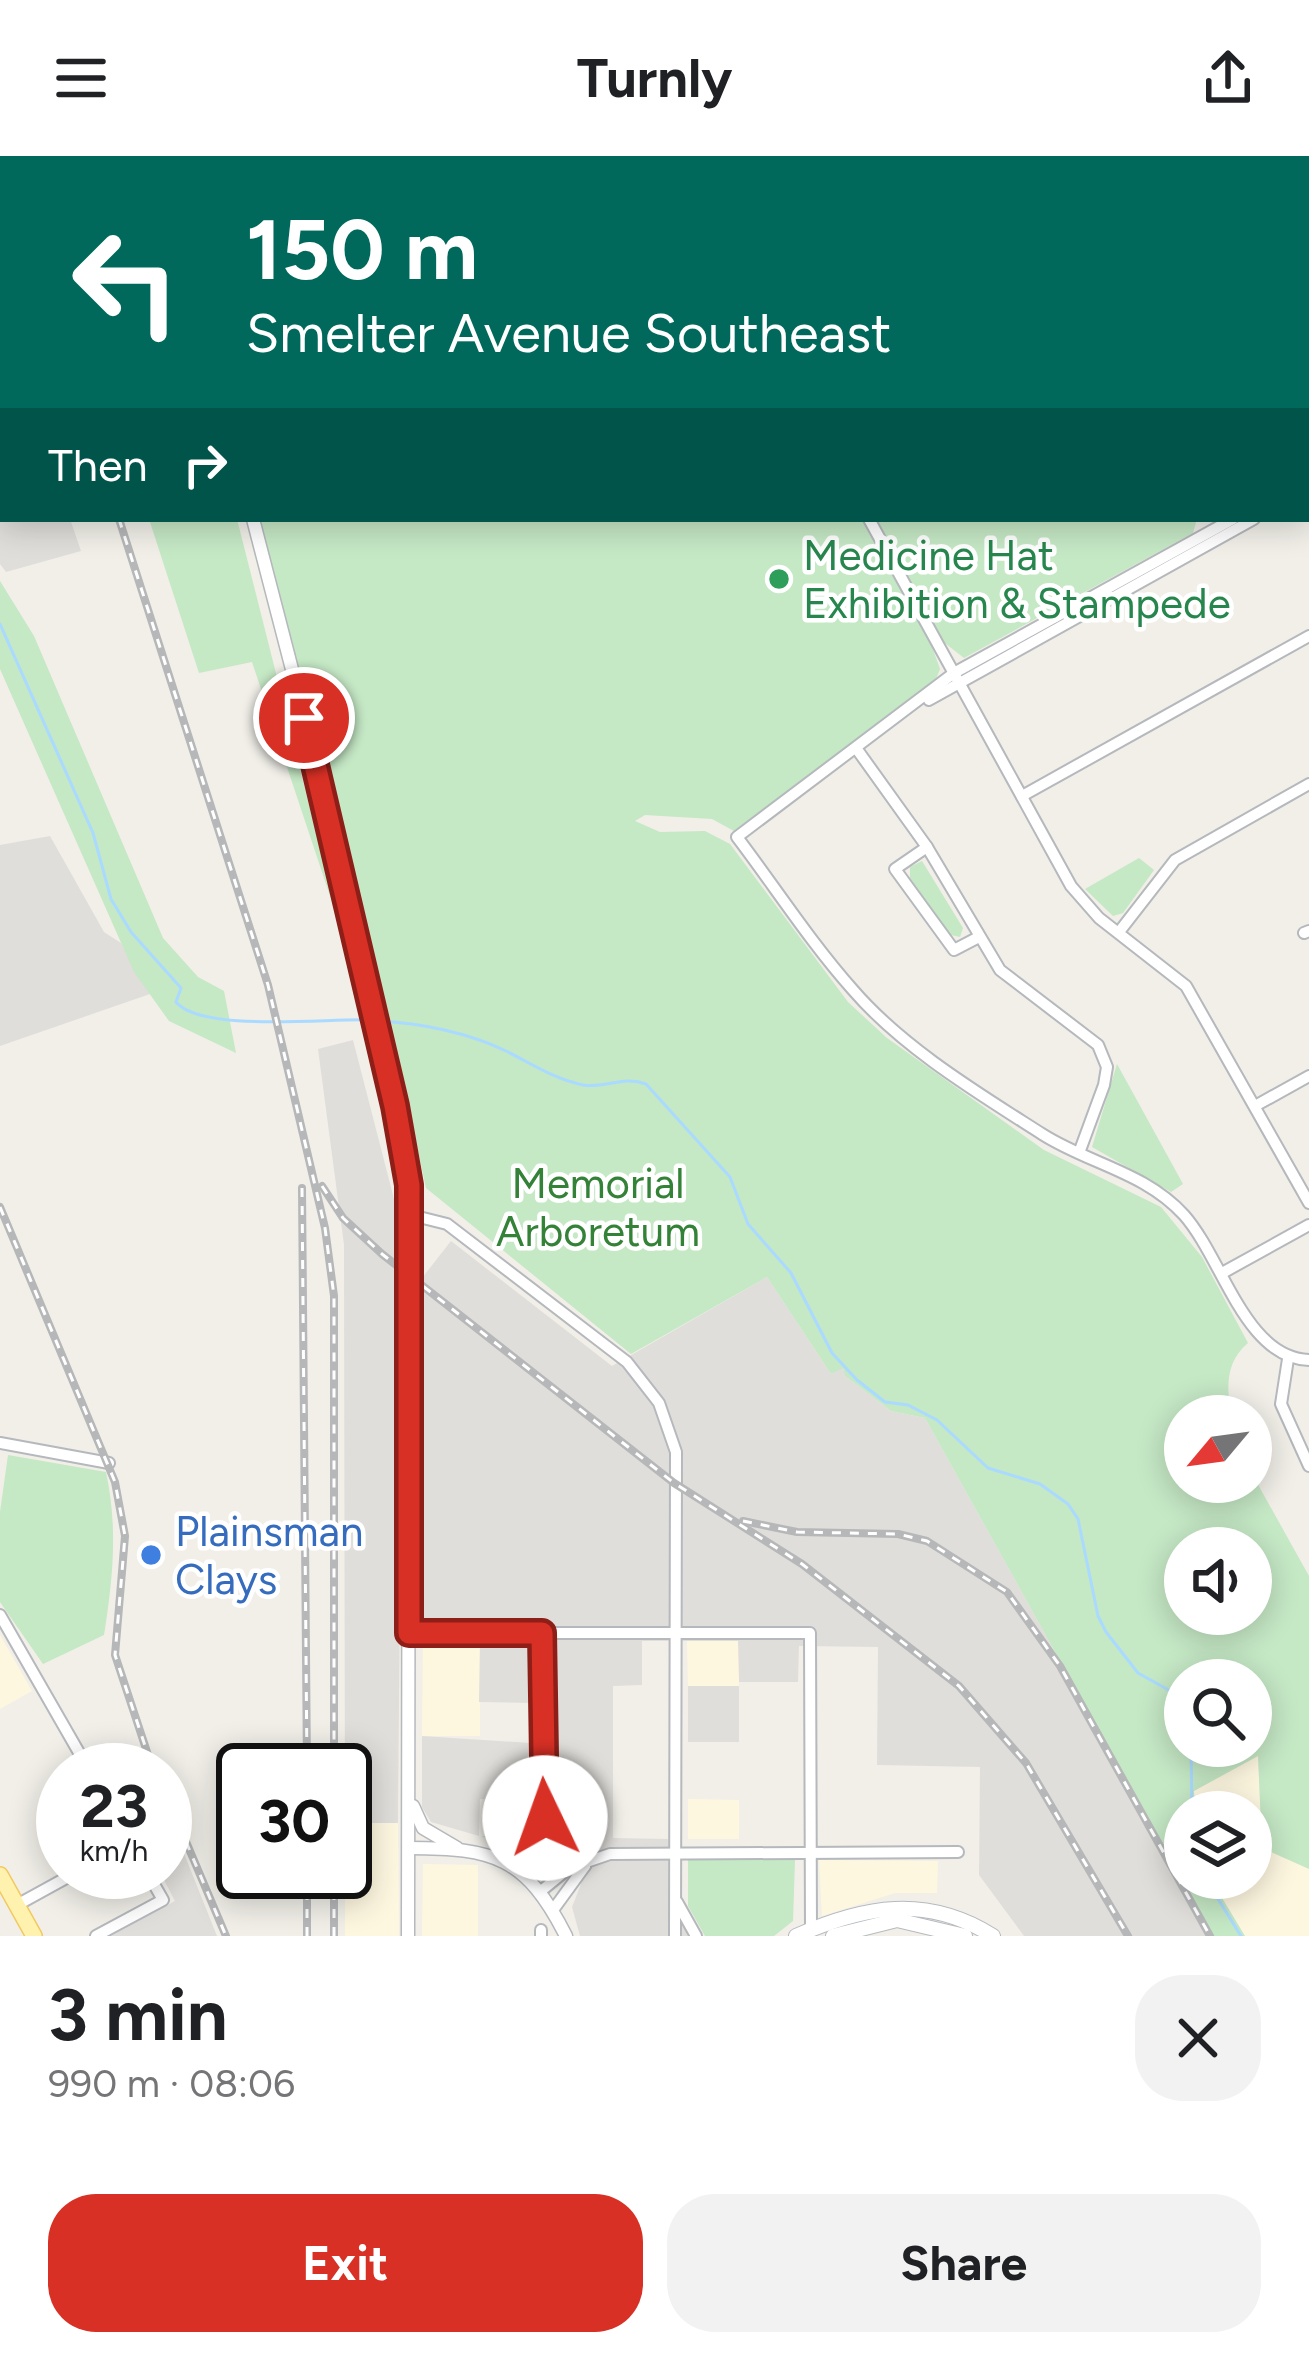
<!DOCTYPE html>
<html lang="en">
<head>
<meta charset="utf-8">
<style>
  body { margin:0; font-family:Figtree,sans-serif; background:#f2f2f2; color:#202124; height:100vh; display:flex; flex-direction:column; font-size:45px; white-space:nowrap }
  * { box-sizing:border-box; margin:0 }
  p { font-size:39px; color:#757577 }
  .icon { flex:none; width:66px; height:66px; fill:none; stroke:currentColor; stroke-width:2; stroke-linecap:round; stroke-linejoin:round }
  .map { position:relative; height:1780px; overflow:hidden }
  .sheet { display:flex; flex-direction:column; background:#fff; flex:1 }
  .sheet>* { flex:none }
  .guide { position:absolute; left:0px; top:0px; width:1311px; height:366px; box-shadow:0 6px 30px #0003; background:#00695c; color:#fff; overflow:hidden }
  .needle { width:78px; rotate:241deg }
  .fabs { position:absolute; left:1164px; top:1239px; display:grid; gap:24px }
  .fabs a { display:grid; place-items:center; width:108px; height:108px; border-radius:50%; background:#fff; box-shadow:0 6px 30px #0003; font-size:60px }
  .speed { position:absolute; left:36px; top:1587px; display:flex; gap:24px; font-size:60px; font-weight:700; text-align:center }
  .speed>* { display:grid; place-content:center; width:156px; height:156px; border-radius:50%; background:#fff; box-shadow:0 6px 30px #0003; line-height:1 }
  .speed small { font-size:30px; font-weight:400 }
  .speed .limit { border:6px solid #111; border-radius:18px; background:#fff; color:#111 }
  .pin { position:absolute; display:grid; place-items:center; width:102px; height:102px; color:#fff; margin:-51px; border:6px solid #fff; border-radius:50%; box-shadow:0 3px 12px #0007 }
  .me { position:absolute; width:132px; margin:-66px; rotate:357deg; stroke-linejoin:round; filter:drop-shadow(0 0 9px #0008) }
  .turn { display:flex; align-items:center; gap:42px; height:252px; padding:0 48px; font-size:54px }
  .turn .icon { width:156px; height:156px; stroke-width:2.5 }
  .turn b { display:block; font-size:84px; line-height:102px }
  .then { display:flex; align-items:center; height:114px; padding:0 48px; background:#0003; gap:24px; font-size:45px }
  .round { display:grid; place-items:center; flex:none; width:126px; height:126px; border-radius:48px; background:#f2f2f2 }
  .summary { display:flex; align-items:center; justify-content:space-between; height:204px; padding:0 48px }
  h1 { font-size:72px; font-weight:700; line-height:90px }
  .primary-button { display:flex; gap:24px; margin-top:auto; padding:24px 48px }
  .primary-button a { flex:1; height:138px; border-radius:48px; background:#d93025; color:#fff; font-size:48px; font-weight:700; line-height:138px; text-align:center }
  .primary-button a+a { background:#f2f2f2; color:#202124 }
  header { display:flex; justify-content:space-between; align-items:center; height:156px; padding:0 48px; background:#fff; font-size:54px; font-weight:700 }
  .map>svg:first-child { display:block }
</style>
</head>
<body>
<header><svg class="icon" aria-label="menu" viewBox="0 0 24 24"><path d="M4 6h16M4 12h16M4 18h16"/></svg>Turnly<svg class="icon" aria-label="share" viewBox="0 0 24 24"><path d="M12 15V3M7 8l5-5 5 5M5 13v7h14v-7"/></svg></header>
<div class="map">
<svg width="1309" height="1780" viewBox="0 0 1309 1780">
  <rect width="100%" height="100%" fill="#f1efe8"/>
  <!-- commercial -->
  <g fill="#fef7e0">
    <polygon points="0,1479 32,1535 0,1553"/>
    <polygon points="423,1482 480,1483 480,1580 422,1580"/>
    <polygon points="687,1485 739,1485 739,1530 688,1530"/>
    <polygon points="1258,1599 1262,1692 1309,1713 1309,1780 1245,1780 1210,1722 1251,1722 1251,1656 1195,1656 1194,1635"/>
    <polygon points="688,1643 739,1644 739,1683 688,1683"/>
    <polygon points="345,1667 398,1667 399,1780 345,1780"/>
    <polygon points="819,1704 938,1705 937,1737 895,1737 822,1760"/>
    <polygon points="423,1708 478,1709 478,1780 422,1780"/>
  </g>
  <!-- industrial -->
  <g fill="#e0deda">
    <polygon points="0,157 3,363 70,363 81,395 6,416 0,408"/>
    <polygon points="50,680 104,776 121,787 150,838 0,890 0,689"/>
    <polygon points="353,884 403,1078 398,1667 345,1667 344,1089 318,893"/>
    <polygon points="451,1085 612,1210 767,1121 831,1218 843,1211 845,1220 891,1255 925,1262 1213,1780 1024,1780 979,1719 980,1611 877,1609 878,1491 799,1490 798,1526 739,1526 738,1485 642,1485 642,1529 613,1530 613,1682 668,1683 669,1736 692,1780 580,1780 572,1751 581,1728 550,1686 542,1691 529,1681 529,1643 480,1643 479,1680 431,1666 422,1651 422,1580 530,1587 530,1547 479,1546 480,1483 423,1482 422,1122"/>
    <rect x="688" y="1530" width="51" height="56"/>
    <polygon points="177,1680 217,1780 111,1780 175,1745 160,1716 165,1716 165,1687"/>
  </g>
  <!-- green -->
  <g fill="#c5e8c5" fill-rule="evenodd">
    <polygon points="1309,0 1308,307 1308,3 354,2"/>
    <polygon points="149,363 237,363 339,767 252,506 199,517"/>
    <path d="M260,363h937l-4,14 -229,125 -23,-18 -10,4 9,25 -4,10 -202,152 -22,-12 -67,-4 -10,6 25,11 45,-1 25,13 118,158 39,36 157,112 117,57 41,50 46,86c-23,19 -22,46 -16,73h-47v66h66v-10l58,104v293l-47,-21 -4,-92 -64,35 1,21h-10v66h25l35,58h-32l-288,-518 -34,-7 -46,-35 -2,-8 -12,6 -64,-97 -136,77 -205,-166 -39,-180 -9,-1zM1185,1392h66v66h-66zM1185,1524h66v66h-66z"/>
    <polygon points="0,425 34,480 163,782 198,821 224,835 236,897 169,865 134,816 0,513"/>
    <polygon points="1139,702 1154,714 1123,757 1113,760 1085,733"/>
    <polygon points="922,705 963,772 960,781 951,779 910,722 910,711"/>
    <polygon points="1117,908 1183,1028 1171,1036 1092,991"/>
    <path d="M8,1299l98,17c12,57 7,105 -2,163l-61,29 -43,-62v-90z"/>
    <polygon points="482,1680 535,1681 543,1690 550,1686 558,1711 543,1716"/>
    <polygon points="688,1703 795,1704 793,1765 774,1780 705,1780 688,1750"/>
  </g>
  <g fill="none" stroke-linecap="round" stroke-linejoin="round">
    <!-- stream -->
    <g stroke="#aadaff" stroke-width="3">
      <path d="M0,468l93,209 18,66 20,33 50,56 -5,14c26,31 151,16 194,18"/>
      <path d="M379,865c42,2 90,12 127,30 26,13 48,28 77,34 22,4 40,-10 63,-1l84,93 18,47 43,49 41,80 25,27 28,22 23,3 29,15 51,48 52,16 28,20 10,15 20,97 8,16 32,41 36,20 11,19"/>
      <polyline points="1191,1590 1192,1656"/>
      <polyline points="1205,1722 1241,1780"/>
    </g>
    <defs>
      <g id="minor">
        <polyline points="340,3 341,0"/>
        <polyline points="1308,322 1309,321"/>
        <polyline points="1308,333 1309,332"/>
        <polyline points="869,363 1071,730 1099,762 1186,830 1309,1047"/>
        <path d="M1233,363l-279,154 -217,164c38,50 74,106 116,153 50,58 125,103 189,144 47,30 103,38 142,81 39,44 61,143 125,145"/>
        <polyline points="929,544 1254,363"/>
        <polyline points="856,592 927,691 1000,814 1098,889 1107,911 1104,929 1079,997"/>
        <polyline points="1022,640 1309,480"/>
        <polyline points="927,691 895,713 954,794 977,782"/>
        <polyline points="1119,776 1175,704 1309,628"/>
        <polyline points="1304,777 1309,775"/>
        <polyline points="1255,950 1309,920"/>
        <polyline points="411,1059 447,1068 627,1206 659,1247 676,1296 675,1780"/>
        <polyline points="1224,1116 1309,1069"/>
        <polyline points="1288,1203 1281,1248 1309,1310"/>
        <polyline points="0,1287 109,1307"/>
        <polyline points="0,1459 89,1614"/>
        <polyline points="542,1476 542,1651 562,1692 585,1710"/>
        <polyline points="409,1477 810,1477 811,1773"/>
        <polyline points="165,1667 169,1665"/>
        <polyline points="541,1735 569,1712 610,1698 958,1696"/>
        <polyline points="677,1746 696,1780"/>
        <polyline points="17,1749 77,1716"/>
        <polyline points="553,1754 585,1710"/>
        <polyline points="96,1780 163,1744 147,1716"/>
        <polyline points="541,1780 541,1774"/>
      </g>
      <g id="tertiary">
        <polyline points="206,0 206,3"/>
        <polyline points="253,363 315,602 409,1029 408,1780"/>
        <polyline points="413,1650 423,1672 457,1692"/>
        <path d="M409,1692c85,0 117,9 157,88"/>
      </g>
      <g id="secondary">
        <path d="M796,1780c68,-30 130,-42 197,0"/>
        <polyline points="833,1780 897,1764 965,1780"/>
      </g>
      <polyline id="primary" points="0,1719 34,1780"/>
    </defs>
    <!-- minor casing -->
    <use href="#minor" stroke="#b5b8bc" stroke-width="14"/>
    <!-- tertiary casing -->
    <use href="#tertiary" stroke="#b5b8bc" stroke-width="15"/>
    <!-- secondary casing -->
    <use href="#secondary" stroke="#b6babf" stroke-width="16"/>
    <!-- primary casing -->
    <use href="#primary" stroke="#f2c960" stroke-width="18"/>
    <!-- minor -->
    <use href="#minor" stroke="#fff" stroke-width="10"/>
    <!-- tertiary -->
    <use href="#tertiary" stroke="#fff" stroke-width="12"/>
    <!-- secondary -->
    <use href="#secondary" stroke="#fff" stroke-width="14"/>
    <!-- primary -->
    <use href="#primary" stroke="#fff2af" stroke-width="15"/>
    <defs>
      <g id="rail">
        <polyline points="0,23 3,32"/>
        <polyline points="119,363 268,829 325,1072 334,1140 334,1614"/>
        <polyline points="322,1030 343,1062 382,1098 674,1327 802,1408 959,1530 1026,1607 1128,1780"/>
        <polyline points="302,1032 307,1614"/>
        <polyline points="0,1051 115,1326 125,1380 115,1499 153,1614"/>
        <polyline points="743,1365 797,1376 898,1378 927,1385 1007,1436 1060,1510 1210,1780"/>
        <polyline points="165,1636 226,1780"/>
        <polyline points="307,1780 307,1716"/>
        <polyline points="334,1780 334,1716"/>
      </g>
    </defs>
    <!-- rail casing -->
    <use href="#rail" stroke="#b6b7b8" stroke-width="8"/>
    <!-- rail -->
    <use href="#rail" stroke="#fff" stroke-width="3" stroke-dasharray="9" stroke-linecap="butt"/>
  </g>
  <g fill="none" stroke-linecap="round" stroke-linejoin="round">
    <defs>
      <polyline id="route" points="304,562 395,950 409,1029 409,1477 542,1477 545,1662"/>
    </defs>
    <!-- route casing -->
    <use href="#route" stroke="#8d1f18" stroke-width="30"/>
    <!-- route -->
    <use href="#route" stroke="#d93025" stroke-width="21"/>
  </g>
  <!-- markers -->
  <circle fill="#2e9e5b" stroke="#fff" stroke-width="4.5" cx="779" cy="423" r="12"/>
  <circle fill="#3f7fe0" stroke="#fff" stroke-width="4.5" cx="151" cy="1399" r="12"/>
  <g text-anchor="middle" stroke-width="9" stroke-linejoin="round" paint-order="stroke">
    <!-- leisure labels -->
    <g font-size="42" fill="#27864d" stroke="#fff" text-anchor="start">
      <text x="803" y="414">Medicine Hat<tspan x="803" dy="48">Exhibition &amp; Stampede</tspan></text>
    </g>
    <!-- park labels -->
    <g font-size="42" fill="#348238" stroke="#fff">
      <text x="598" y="1042">Memorial<tspan x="598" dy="48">Arboretum</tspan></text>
    </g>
    <!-- shop labels -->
    <g font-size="42" fill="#366cbe" stroke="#fff" text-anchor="start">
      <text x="175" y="1390">Plainsman<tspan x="175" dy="48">Clays</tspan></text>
    </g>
  </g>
</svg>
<div class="fabs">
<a><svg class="needle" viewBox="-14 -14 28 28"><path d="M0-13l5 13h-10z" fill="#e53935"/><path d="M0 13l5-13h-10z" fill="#757577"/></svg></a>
<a><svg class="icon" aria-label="sound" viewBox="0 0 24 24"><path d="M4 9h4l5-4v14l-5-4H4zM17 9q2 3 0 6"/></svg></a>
<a><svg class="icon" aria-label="search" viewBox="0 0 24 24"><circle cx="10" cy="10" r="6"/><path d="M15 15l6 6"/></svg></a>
<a><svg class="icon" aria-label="layers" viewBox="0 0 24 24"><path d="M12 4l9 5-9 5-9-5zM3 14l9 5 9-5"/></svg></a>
</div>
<div class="speed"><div>23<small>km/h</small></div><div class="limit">30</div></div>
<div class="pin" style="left:304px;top:562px;background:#d93025"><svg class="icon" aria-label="arrive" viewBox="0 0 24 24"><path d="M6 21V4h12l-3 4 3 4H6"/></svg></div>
<svg class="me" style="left:545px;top:1662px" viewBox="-20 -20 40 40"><circle r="19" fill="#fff"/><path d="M0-13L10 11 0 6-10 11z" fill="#d93025"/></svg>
<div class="guide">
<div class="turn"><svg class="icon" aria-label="left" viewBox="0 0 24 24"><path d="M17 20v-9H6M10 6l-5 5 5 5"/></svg><div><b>150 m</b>Smelter Avenue Southeast</div></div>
<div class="then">Then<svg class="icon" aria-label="right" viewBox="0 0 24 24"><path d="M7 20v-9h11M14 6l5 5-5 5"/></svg></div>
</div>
</div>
<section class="sheet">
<div class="summary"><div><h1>3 min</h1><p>990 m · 08:06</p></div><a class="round"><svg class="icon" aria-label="close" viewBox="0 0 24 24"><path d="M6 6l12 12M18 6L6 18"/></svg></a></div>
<div class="primary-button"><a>Exit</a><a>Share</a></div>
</section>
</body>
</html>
